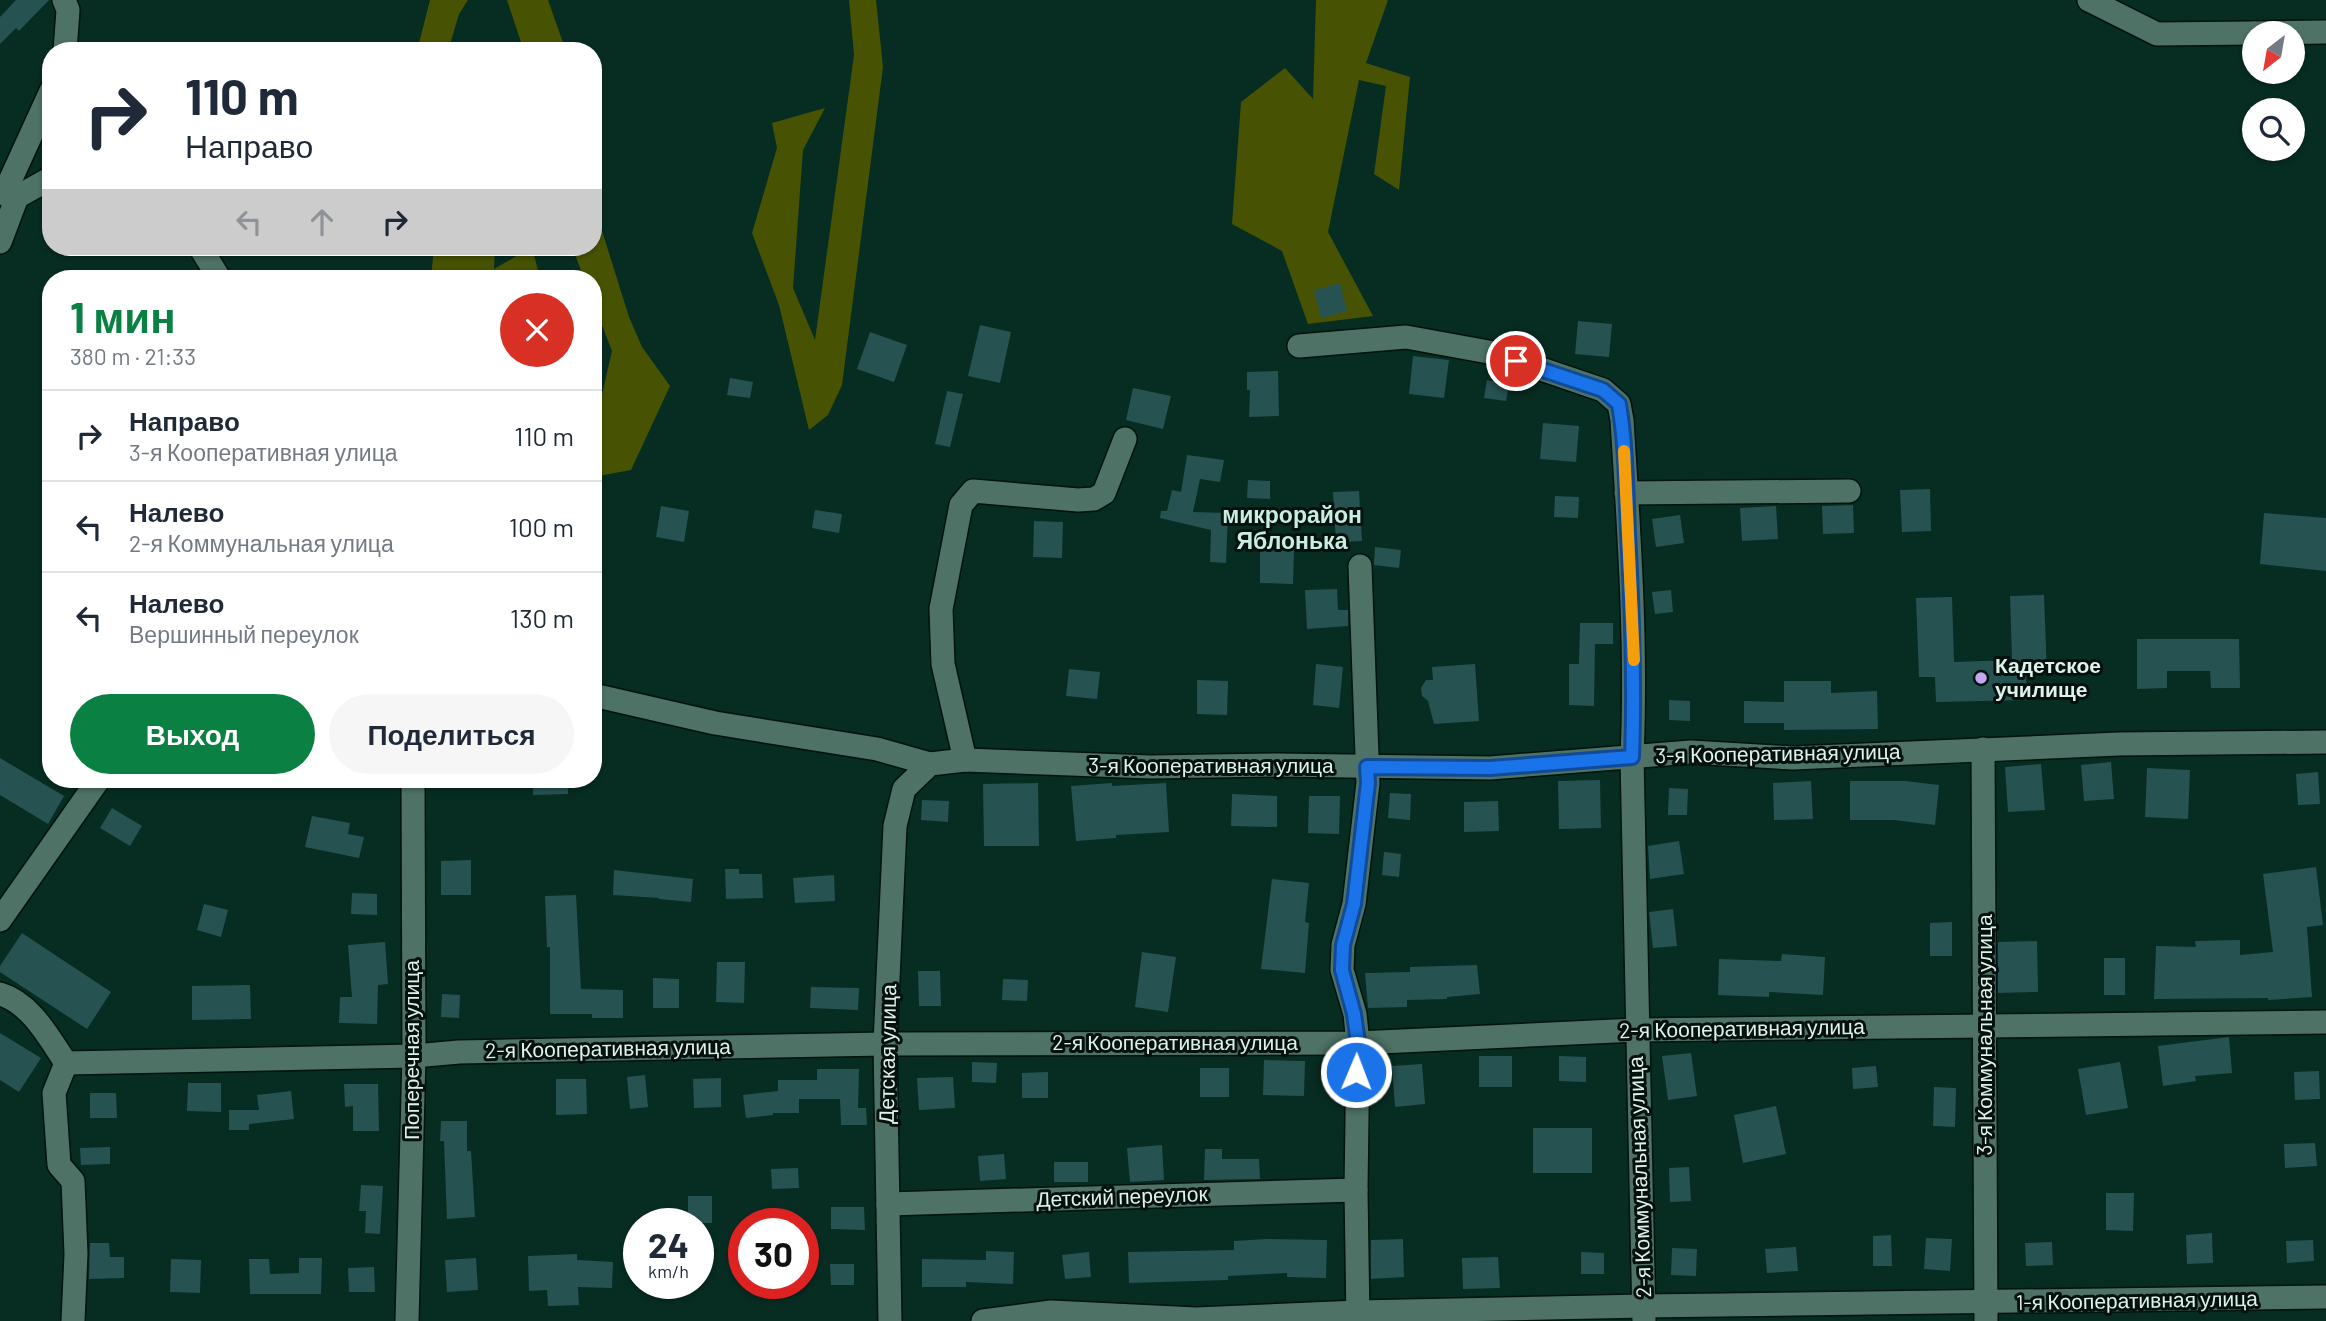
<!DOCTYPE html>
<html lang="ru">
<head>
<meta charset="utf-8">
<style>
  body { margin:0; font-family:Barlow,sans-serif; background:#f6f6f7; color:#1f2937; height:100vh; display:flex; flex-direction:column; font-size:26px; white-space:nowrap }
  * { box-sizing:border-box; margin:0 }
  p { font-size:23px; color:#747a83 }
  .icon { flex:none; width:38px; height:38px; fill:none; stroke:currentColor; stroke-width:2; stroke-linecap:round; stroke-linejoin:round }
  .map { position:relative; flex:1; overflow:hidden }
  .sheet { position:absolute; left:42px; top:270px; width:560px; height:518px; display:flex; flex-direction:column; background:#fff; border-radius:28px; box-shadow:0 2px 5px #0004 }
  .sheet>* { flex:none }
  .banner { position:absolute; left:42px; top:42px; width:560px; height:214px; border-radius:28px; box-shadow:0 2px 5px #0004; background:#fff; color:#1f2937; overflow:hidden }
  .needle { width:46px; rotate:211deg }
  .controls { position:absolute; left:2242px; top:21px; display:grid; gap:14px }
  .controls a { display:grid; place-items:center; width:63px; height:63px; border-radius:50%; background:#fff; box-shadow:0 2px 5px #0004; font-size:35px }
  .speed { position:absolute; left:623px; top:1208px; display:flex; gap:14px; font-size:35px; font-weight:700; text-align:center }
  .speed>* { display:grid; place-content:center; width:91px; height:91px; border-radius:50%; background:#fff; box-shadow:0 2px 5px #0004; line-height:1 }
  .speed small { font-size:18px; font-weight:400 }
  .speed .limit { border:10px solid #d22; background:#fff; color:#111 }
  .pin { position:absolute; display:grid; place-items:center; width:60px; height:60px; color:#fff; margin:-30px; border:4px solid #fff; border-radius:50%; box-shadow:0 2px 7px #0007 }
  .me { position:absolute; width:77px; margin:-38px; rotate:1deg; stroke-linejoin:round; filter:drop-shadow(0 0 5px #0008) }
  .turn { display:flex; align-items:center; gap:24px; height:147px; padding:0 28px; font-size:32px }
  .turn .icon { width:91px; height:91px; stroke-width:2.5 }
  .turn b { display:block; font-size:49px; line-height:60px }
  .lanes { display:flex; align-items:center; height:66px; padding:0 28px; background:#0003; justify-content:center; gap:35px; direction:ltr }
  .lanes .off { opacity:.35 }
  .round { display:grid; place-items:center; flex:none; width:74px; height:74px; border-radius:37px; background:#f6f6f7 }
  .summary { display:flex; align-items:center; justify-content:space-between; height:119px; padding:0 28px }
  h1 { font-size:42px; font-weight:700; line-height:52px; color:#0b8043 }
  .primary-button { display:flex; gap:14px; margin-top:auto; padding:14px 28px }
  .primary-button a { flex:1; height:80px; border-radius:42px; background:#0b8043; color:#fff; font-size:28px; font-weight:700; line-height:80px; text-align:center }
  .primary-button a+a { background:#f6f6f7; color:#1f2937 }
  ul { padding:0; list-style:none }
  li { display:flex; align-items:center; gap:21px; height:91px; padding:0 28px; border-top:2px solid #e0e1e3 }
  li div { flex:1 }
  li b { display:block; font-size:26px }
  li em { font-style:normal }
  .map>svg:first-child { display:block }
</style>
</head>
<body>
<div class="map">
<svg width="2326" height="1321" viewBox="0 0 2326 1321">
  <rect width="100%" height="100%" fill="#072c22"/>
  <!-- forest -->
  <g fill="#475302">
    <polygon points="430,0 468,0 459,14 448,51 417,51"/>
    <polygon points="507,0 548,0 566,51 524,51"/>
    <polygon points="849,0 876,0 883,67 842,385 828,415 809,430 779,305 752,233 777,148 772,123 825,108 803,150 793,288 815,340 854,55"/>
    <polygon points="1316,0 1388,0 1366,63 1410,77 1399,190 1374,174 1386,86 1359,80 1328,232 1373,316 1308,324 1282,251 1232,224 1241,102 1285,68 1313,99"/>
    <polygon points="593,202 629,317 642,347 670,386 631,470 593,477 593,433 612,351 593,302 593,278 584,278 572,247 593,247"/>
    <polygon points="434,247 495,247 494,269 532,247 540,278 431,278"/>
  </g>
  <!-- building -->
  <g fill="#265252">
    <polygon points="16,0 49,0 19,31 16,28 0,44 0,17"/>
    <polygon points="1340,283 1347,311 1321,318 1314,290"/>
    <polygon points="1578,321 1612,324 1609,357 1575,354"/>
    <polygon points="980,325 1011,332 1000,383 968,376"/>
    <polygon points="870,332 907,345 894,382 857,369"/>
    <polygon points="1413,356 1449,360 1444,398 1409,394"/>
    <polygon points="1278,371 1279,416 1249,417 1250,390 1247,390 1247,372"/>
    <polygon points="730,378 753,382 750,398 727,395"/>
    <polygon points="1487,380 1509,384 1506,401 1484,398"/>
    <polygon points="1133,388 1171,396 1163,429 1126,420"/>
    <polygon points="947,391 963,394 950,447 935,444"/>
    <polygon points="1543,423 1579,426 1576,462 1540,459"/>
    <polygon points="1187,455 1224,460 1220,482 1200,479 1193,512 1228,513 1226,563 1210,562 1211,530 1160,518 1161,511 1167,511 1172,490 1181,492"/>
    <polygon points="1248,480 1270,481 1270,499 1247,498"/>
    <polygon points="1930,489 1931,531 1902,532 1900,490"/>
    <polygon points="1359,491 1362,541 1336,542 1333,492"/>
    <polygon points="1555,496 1579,497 1578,518 1554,517"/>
    <polygon points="1851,505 1853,505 1854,533 1823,534 1822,506"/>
    <polygon points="661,506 689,511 684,542 656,537"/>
    <polygon points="1776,506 1778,539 1742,541 1740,508"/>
    <polygon points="815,510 842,514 839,533 812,528"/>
    <polygon points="2264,513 2326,518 2326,571 2260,564"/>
    <polygon points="1680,515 1684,543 1656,547 1652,519"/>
    <polygon points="1034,521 1063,522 1062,558 1033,557"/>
    <polygon points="1375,547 1401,550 1399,568 1374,565"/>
    <polygon points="1260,548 1294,548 1293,584 1260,583"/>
    <polygon points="1337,589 1338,610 1348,610 1348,626 1307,629 1305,590"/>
    <polygon points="1671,590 1673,612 1655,614 1652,592"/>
    <polygon points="2044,595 2047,674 2026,675 2027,700 1936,702 1935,677 1919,677 1916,598 1952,597 1954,662 2012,660 2010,596"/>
    <polygon points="1580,623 1613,623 1613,644 1595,644 1594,706 1569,705 1569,664 1579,664"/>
    <polygon points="2137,639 2239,639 2240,688 2211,688 2210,671 2167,671 2167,688 2137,689"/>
    <polygon points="1316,664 1343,667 1339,708 1313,705"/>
    <polygon points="1475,664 1479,721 1434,724 1428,701 1422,696 1421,688 1426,680 1433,680 1432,667"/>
    <polygon points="1069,669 1100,672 1097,699 1066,696"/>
    <polygon points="1197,680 1228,681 1227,715 1197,714"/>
    <polygon points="1784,681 1831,681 1831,693 1877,691 1878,729 1784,730 1784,723 1744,723 1744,701 1784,702"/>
    <polygon points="1669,700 1690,701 1690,721 1669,720"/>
    <polygon points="0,758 64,796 48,824 0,795"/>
    <polygon points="2111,762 2114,799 2084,801 2081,765"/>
    <polygon points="2041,764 2045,810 2008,812 2005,767"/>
    <polygon points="2147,768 2190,770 2188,819 2145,817"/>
    <polygon points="2318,772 2320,804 2298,805 2296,774"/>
    <polygon points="533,779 568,779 568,794 533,795"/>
    <polygon points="1600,780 1601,828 1559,829 1558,781"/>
    <polygon points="1811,781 1813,819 1774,820 1773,783"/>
    <polygon points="1850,781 1905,781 1939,785 1935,825 1894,820 1850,820"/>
    <polygon points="1038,783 1039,846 984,846 983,784"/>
    <polygon points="1112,783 1112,786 1166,783 1169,832 1116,835 1116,838 1076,841 1071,786"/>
    <polygon points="1669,788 1688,789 1687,815 1668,815"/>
    <polygon points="1390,793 1411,794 1410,820 1388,818"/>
    <polygon points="1232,794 1277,796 1277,827 1231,826"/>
    <polygon points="1309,796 1340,796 1339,834 1308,833"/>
    <polygon points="922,800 949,801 948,822 921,820"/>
    <polygon points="1498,801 1499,831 1464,832 1464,802"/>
    <polygon points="112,808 142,826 130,846 100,828"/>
    <polygon points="312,816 350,823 348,834 364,837 359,858 305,847"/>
    <polygon points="1679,841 1684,874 1650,879 1648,846"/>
    <polygon points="1384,852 1401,854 1399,877 1382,875"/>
    <polygon points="471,860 471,895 441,895 441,861"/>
    <polygon points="2316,867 2323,925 2307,927 2312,997 2268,1000 2268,998 2154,999 2156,946 2196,947 2195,941 2240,940 2240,955 2273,952 2263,874"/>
    <polygon points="725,869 739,869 739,874 762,874 763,898 726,899"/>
    <polygon points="614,870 693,879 691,902 659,899 659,898 613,895"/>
    <polygon points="834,875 835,901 795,903 793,878"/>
    <polygon points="1272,879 1309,883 1305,922 1309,923 1305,973 1261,969"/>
    <polygon points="352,893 377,894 377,915 351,914"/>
    <polygon points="576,895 581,989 623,990 623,1018 592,1018 592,1014 550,1014 550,947 547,947 545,896"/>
    <polygon points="204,904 228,910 221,937 197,930"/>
    <polygon points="1673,909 1677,946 1653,948 1649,912"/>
    <polygon points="1952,922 1952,956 1930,956 1930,923"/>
    <polygon points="22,933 111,992 87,1029 0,972 0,966"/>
    <polygon points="2037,941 2038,992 1998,993 1998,942"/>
    <polygon points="385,942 388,984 378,985 377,1024 339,1023 340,997 352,997 348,945"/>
    <polygon points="1142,952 1176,957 1168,1012 1135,1007"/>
    <polygon points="1782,954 1825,957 1823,995 1769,992 1769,997 1718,995 1719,959 1781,961"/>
    <rect x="2104" y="958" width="21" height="37"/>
    <polygon points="717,962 745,962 744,1003 716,1002"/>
    <polygon points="1477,965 1480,994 1447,997 1447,999 1407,1000 1407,1007 1368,1008 1365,973 1410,972 1410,967"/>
    <polygon points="918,971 940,971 941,1006 919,1006"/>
    <polygon points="653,978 679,979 679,1008 653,1008"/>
    <polygon points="1003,979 1028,980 1027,1001 1002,1000"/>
    <polygon points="250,985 251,1019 192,1020 192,986"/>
    <polygon points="811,987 859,988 858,1010 810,1008"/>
    <polygon points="442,994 460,995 459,1018 441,1017"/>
    <polygon points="0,1033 41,1058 19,1092 0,1080"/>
    <polygon points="2229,1037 2232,1073 2195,1076 2196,1081 2163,1086 2158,1046"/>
    <polygon points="1691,1053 1697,1096 1668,1100 1662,1056"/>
    <rect x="1479" y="1056" width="33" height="31"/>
    <polygon points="1559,1056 1586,1057 1586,1082 1559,1081"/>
    <polygon points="1264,1060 1305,1061 1304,1096 1263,1095"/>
    <polygon points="972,1062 997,1063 996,1083 972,1082"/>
    <polygon points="2120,1062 2128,1108 2086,1115 2078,1069"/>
    <polygon points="1422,1064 1425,1104 1395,1107 1392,1066"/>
    <polygon points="1876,1066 1878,1087 1853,1089 1852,1068"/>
    <rect x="1200" y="1068" width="29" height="29"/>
    <polygon points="817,1069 859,1069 858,1108 866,1108 867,1125 841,1125 840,1099 799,1099 799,1113 773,1113 773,1115 746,1118 743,1095 778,1091 778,1080 817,1080"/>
    <polygon points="2319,1071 2320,1099 2295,1100 2294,1072"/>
    <polygon points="1048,1072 1048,1098 1022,1098 1022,1073"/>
    <polygon points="645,1075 648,1107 630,1109 627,1077"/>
    <polygon points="953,1077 955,1108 919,1110 917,1078"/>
    <polygon points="721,1078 721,1107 694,1108 693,1079"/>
    <polygon points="556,1079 586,1079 587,1114 556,1115"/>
    <polygon points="188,1083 221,1083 221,1112 187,1111"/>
    <polygon points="344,1084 378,1084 379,1131 353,1131 353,1106 345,1107"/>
    <polygon points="1934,1087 1956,1088 1955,1127 1933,1126"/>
    <polygon points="291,1091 294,1119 249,1124 249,1130 229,1130 229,1110 259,1110 257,1095"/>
    <polygon points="90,1093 116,1093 117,1118 90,1118"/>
    <polygon points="1776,1106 1786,1154 1743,1163 1734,1115"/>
    <polygon points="441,1121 467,1121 467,1151 471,1151 475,1217 447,1219 444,1141 440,1141"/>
    <rect x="1533" y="1128" width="59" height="45"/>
    <polygon points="2315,1143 2317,1166 2285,1168 2284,1144"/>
    <polygon points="1162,1145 1164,1180 1130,1182 1127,1148"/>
    <polygon points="110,1147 110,1164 81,1165 80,1148"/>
    <polygon points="1205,1149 1222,1149 1222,1159 1259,1159 1260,1179 1204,1180"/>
    <polygon points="1004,1154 1006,1179 980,1181 978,1156"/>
    <rect x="1054" y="1162" width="34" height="20"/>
    <polygon points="1689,1167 1691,1201 1670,1202 1669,1168"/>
    <polygon points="798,1168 799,1188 772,1189 771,1169"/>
    <polygon points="361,1185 383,1186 380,1234 365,1233 366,1211 359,1211"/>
    <polygon points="2106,1193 2134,1193 2133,1231 2106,1230"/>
    <rect x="688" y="1196" width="24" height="27"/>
    <polygon points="831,1207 864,1207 865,1230 831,1229"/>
    <polygon points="2212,1233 2213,1263 2187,1264 2186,1235"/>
    <polygon points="1891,1235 1892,1266 1873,1266 1873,1236"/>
    <polygon points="1926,1238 1952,1239 1950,1271 1924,1269"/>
    <polygon points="1266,1239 1327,1240 1326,1278 1287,1277 1287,1273 1228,1276 1228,1280 1129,1283 1128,1252 1234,1250 1234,1241"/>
    <polygon points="1403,1239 1404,1277 1371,1279 1371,1240"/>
    <polygon points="2313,1240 2314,1261 2287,1263 2286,1241"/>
    <polygon points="2052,1242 2053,1265 2026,1266 2025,1243"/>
    <polygon points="90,1243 109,1243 110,1257 124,1257 124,1278 89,1279"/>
    <polygon points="1796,1247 1798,1271 1767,1273 1765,1249"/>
    <polygon points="1672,1248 1697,1249 1696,1276 1671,1275"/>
    <polygon points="986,1251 1014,1252 1013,1284 966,1282 966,1287 922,1287 922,1259 986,1260"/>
    <polygon points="1089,1252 1091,1277 1065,1279 1062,1255"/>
    <polygon points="1581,1252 1604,1253 1604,1274 1581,1274"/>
    <polygon points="577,1254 577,1260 613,1262 612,1288 578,1287 579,1305 548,1306 547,1290 529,1291 528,1256"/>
    <polygon points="1498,1257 1500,1288 1463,1289 1462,1258"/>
    <polygon points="299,1258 322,1258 321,1294 250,1294 249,1259 269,1259 270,1274 299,1273"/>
    <polygon points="476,1258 478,1290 447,1292 445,1260"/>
    <polygon points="171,1259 201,1260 200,1293 170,1292"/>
    <polygon points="830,1264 854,1264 854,1285 831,1285"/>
    <polygon points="374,1267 375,1292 349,1292 348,1268"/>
  </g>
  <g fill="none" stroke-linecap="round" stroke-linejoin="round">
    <defs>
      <g id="minor">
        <polyline points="64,0 68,10 65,51"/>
        <polyline points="2089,0 2157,34 2254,33"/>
        <polyline points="2254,33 2326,32"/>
        <polyline points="17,197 51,178"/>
        <polyline points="0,242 17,197 4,194 51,91"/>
        <polyline points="200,247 219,278"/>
        <path d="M1299,346l107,-9 88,16 109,37 16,14 3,16c7,113 15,225 10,337l12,564"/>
        <polyline points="1626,493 1849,491"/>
        <polyline points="593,695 715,723 877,749 930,764"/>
        <polyline points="1983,749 1986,1321"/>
        <polyline points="965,760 943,664 941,609 961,505 973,491 1078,500 1094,499 1104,493 1125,439"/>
        <polyline points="0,920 99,779"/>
        <path d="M0,994c31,9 49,44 66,69"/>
        <polyline points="66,1063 414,1056 459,1052 885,1044 1358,1043 1636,1030 2326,1022"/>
        <polyline points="66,1063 54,1093 59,1165 73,1181 76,1254 73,1321"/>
        <polyline points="888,1204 1356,1190"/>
        <polyline points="407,1321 414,1056 413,779"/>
        <polyline points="890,1321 885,1044 895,826 904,789 930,764 965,760 1151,767 1278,765 1490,768 1691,752 1793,758 2119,744 2326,742"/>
        <polyline points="983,1321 1051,1312 1196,1319 1358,1312 1644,1306 2326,1297"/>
        <polyline points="1358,1321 1356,1190 1358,1043 1355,1014 1342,970 1343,945 1354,904 1368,783 1360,566"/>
      </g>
    </defs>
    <!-- minor casing -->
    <use href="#minor" stroke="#00130c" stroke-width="26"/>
    <!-- minor -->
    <use href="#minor" stroke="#4e7265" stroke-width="23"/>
  </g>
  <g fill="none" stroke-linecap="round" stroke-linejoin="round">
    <defs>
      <path id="route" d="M1356,1072l2,-29 -4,-29 -12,-44 1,-25 11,-41 14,-121 -1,-16 123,1 142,-11c3,-75 0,-150 -4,-225 -2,-43 -2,-87 -9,-128l-16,-14 -87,-29"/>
    </defs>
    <!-- route casing -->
    <use href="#route" stroke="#114b97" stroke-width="18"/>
    <!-- route -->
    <use href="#route" stroke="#1a73e8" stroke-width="12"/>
    <!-- slow -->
    <polyline stroke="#f59e0b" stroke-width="12" points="1624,451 1634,660"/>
  </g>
  <!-- markers -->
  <circle fill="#c2a8f3" stroke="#04110d" stroke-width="2.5" cx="1981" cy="678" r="7"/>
  <g text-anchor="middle" stroke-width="6" stroke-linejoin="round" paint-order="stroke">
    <!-- poi labels -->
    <g font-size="21" font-weight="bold" fill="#def1ea" stroke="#04110d" text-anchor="start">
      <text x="1995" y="673">Кадетское<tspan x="1995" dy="24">училище</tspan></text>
    </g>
    <!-- street labels -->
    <g font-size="21" fill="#def1ea" stroke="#04110d">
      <text transform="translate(1778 754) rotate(-1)" y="7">3-я Кооперативная улица</text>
      <text x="1211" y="773">3-я Кооперативная улица</text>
      <text transform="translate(1742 1029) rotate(-1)" y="7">2-я Кооперативная улица</text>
      <text transform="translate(1985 1035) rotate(-90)" y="7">3-я Коммунальная улица</text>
      <text x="1175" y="1050">2-я Кооперативная улица</text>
      <text transform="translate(608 1049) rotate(-1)" y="7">2-я Кооперативная улица</text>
      <text transform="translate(412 1050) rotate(-90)" y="7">Поперечная улица</text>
      <text transform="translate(888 1054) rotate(-89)" y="7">Детская улица</text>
      <text transform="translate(1640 1177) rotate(-92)" y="7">2-я Коммунальная улица</text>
      <text transform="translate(1122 1197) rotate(-2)" y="7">Детский переулок</text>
      <text transform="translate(2137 1301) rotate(-1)" y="7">1-я Кооперативная улица</text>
    </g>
    <!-- neighbourhood labels -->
    <g font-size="23" font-weight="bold" fill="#c7eee0" stroke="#04110d">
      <text x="1292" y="523">микрорайон<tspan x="1292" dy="26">Яблонька</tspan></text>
    </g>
  </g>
</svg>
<div class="controls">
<a><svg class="needle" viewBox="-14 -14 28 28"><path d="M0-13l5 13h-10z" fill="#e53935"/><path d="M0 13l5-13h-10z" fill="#747a83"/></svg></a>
<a><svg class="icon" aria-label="search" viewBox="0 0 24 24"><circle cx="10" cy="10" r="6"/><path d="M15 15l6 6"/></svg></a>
</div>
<div class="speed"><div>24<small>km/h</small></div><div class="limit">30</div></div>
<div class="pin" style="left:1516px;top:361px;background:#d93025"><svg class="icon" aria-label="arrive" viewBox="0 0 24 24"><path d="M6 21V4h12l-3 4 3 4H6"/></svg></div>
<svg class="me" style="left:1356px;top:1072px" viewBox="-20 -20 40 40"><circle r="17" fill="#1a73e8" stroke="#fff" stroke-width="3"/><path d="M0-11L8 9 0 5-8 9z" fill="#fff"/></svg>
<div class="banner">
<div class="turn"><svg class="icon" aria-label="right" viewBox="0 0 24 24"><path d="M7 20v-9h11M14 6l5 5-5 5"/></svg><div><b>110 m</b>Направо</div></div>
<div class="lanes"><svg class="icon off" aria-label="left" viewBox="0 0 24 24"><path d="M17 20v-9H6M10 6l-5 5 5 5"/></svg><svg class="icon off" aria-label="ahead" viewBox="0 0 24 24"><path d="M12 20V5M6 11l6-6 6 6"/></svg><svg class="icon" aria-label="right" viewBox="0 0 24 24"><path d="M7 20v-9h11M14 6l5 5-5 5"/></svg></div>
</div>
<section class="sheet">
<div class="summary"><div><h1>1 мин</h1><p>380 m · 21:33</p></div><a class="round" style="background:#d93025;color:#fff"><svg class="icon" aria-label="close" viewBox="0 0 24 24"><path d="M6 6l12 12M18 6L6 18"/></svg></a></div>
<ul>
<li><svg class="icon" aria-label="right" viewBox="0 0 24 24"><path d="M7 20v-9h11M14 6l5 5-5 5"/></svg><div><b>Направо</b><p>3-я Кооперативная улица</p></div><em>110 m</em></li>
<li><svg class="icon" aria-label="left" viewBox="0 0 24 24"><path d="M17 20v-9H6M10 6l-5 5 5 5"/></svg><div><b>Налево</b><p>2-я Коммунальная улица</p></div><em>100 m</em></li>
<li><svg class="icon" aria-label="left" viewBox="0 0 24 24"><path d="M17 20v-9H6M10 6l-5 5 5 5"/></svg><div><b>Налево</b><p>Вершинный переулок</p></div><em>130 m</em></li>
</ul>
<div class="primary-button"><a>Выход</a><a>Поделиться</a></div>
</section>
</div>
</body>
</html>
